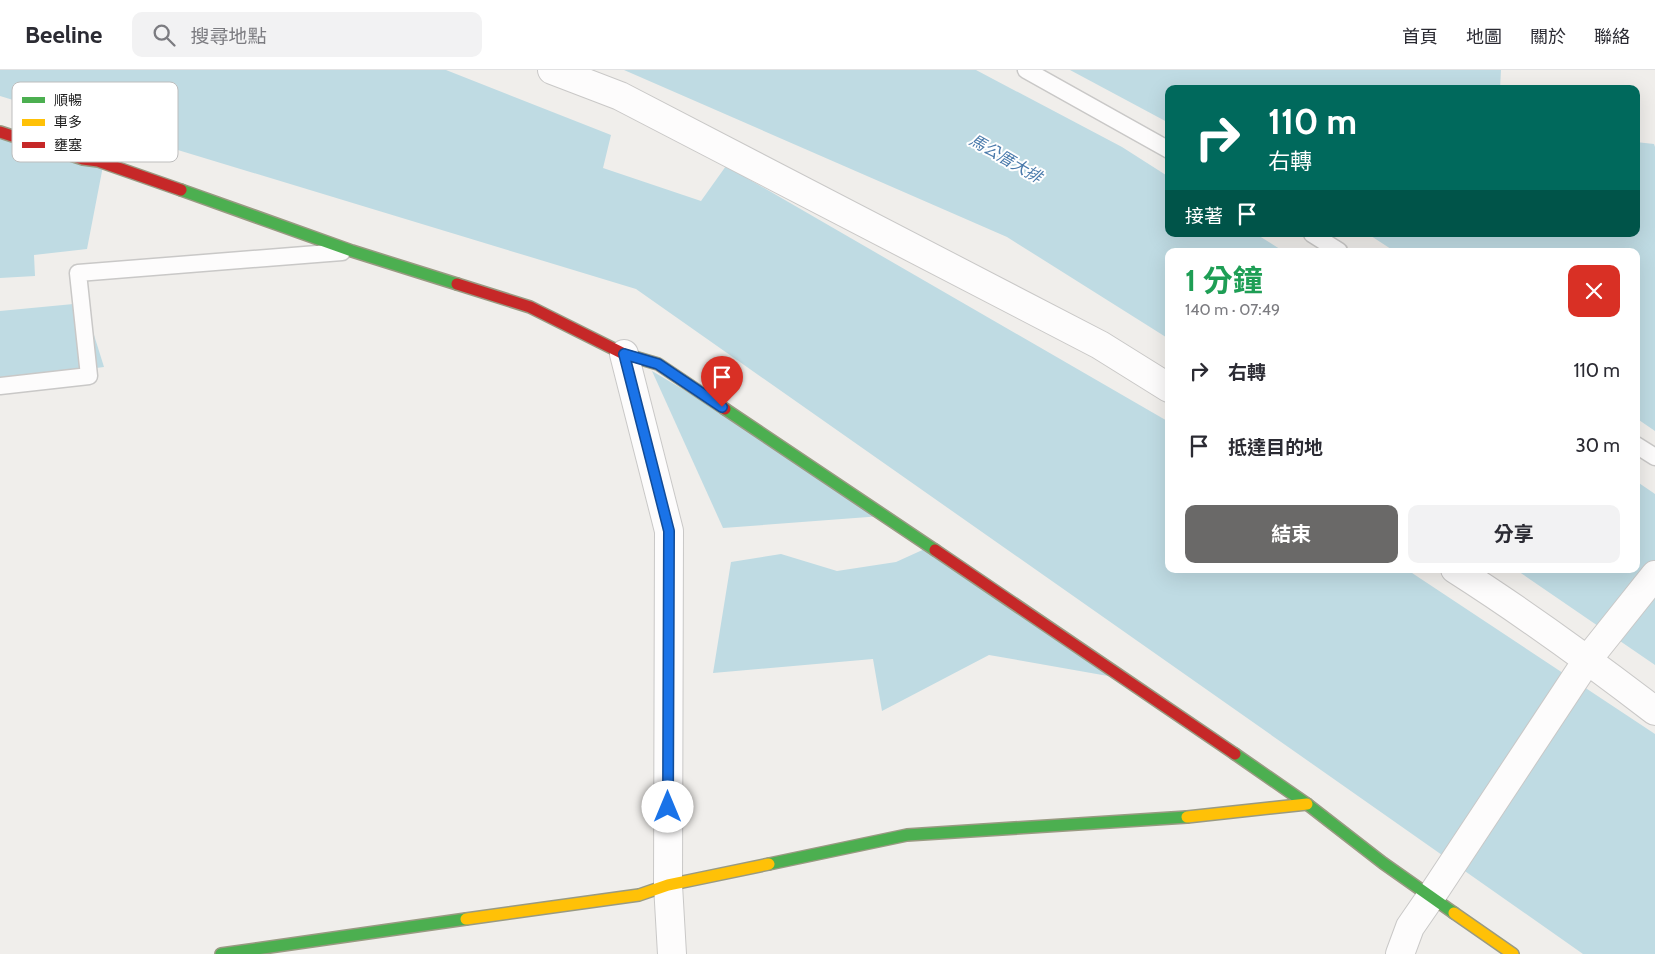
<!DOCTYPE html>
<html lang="zh-TW">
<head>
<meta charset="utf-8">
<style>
  body { margin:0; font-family:Cabin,"Noto Sans TC",sans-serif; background:#f2f2f3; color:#2b2b33; height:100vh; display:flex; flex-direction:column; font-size:19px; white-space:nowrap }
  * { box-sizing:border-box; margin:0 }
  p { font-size:16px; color:#7c7c81 }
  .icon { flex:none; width:28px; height:28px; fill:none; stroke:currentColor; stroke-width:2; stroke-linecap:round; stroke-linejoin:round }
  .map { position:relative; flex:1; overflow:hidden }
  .panel { position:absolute; left:1165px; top:178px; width:475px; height:325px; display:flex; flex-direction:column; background:#fff; border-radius:10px; box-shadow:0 5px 20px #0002 }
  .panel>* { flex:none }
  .hud { position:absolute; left:1165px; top:15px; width:475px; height:152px; border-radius:10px; box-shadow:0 5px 20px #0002; background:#00695c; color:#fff; overflow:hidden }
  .pin { position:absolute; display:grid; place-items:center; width:42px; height:42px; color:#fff; margin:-51px -21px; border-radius:50% 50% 50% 0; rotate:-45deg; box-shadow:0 0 5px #0007 }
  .pin .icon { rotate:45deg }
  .me { position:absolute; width:55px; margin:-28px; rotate:0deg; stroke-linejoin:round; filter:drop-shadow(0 0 4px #0008) }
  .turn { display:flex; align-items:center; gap:18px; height:105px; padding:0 20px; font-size:22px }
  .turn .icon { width:65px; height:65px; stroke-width:2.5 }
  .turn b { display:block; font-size:35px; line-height:42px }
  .then { display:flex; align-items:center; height:48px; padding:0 20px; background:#0003; gap:10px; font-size:19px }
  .round { display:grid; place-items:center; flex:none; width:52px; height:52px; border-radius:10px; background:#f2f2f3 }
  .head { display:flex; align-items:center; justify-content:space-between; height:85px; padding:0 20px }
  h1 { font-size:30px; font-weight:700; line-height:38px; color:#1e9e55 }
  .button { display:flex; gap:10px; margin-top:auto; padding:10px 20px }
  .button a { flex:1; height:58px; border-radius:10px; background:#6a6968; color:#fff; font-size:20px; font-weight:700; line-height:58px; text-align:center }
  .button a+a { background:#f2f2f3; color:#2b2b33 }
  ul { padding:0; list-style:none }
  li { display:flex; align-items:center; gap:15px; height:75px; padding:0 20px }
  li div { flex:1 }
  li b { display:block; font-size:19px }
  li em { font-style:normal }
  header { display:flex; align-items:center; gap:30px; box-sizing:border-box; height:70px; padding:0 25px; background:#fff; border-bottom:1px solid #e1e1e2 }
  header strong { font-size:24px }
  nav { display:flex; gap:28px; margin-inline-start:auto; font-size:18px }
  .search { width:350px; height:45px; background:#f2f2f3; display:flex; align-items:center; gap:12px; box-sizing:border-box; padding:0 18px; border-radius:10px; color:#7c7c81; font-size:19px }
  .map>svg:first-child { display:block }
</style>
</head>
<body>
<header>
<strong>Beeline</strong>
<div class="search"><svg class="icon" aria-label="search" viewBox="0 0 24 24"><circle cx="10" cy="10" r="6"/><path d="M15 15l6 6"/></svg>搜尋地點</div>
<nav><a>首頁</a><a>地圖</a><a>關於</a><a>聯絡</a></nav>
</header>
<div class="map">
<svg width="1655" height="884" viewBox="0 0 1655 884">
  <rect width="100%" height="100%" fill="#f0eeeb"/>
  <!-- water -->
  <g fill="#bfdbe3">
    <polygon points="0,0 446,0 611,65 603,98 701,131 726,96 1169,352 1169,499 1406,499 1655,664 1655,884 1583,884 636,219 0,26"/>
    <polygon points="624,0 976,0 1122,77 1169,107 1169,164 1256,164 1283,181 1169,181 1169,269 1007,167"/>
    <polygon points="1070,0 1501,0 1500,19 1169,19 1169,53"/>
    <polygon points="0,57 103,96 87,179 34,185 35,206 0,208"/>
    <polygon points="1636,72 1654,74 1655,77 1655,361 1636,348 1636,181 1394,181 1368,164 1636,164"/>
    <polygon points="84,233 104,297 0,310 0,241"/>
    <polygon points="652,301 895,445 723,458"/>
    <polygon points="1636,411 1655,424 1655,595 1515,499 1636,499"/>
    <polygon points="929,477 1125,609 989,585 882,641 873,589 713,603 731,492 781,484 837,501 896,492"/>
  </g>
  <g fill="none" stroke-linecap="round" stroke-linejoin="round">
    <defs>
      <g id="lane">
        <polyline points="1026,0 1169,80"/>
        <polyline points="1312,164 1339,181"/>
        <polyline points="0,316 89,306 78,203 342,182"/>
        <polyline points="1636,375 1655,387"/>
      </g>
      <g id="street">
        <polyline points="552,0 620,26 1100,275 1169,318"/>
        <polyline points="624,284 669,461 668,815 672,884"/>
        <path d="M1455,499c69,44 135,92 200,142"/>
        <polyline points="1400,884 1410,857 1430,828 1588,589 1655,505"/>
      </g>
      <g id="fast">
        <polyline points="181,120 352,181 457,214"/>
        <polyline points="725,339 935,480"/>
        <polyline points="1235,684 1307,734 1383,793 1454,843"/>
        <polyline points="769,794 907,765 1187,747"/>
        <polyline points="221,884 466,849"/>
      </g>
      <g id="slow">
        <polyline points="1187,747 1307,734"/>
        <polyline points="1454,843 1513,884"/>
        <polyline points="466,849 639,825 668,815 769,794"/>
      </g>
      <g id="jam">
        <polyline points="0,62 83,89 98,91 181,120"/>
        <polyline points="457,214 530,237 624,284 658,294 725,339"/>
        <polyline points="935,480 1235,684"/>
      </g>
    </defs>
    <!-- lane casing -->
    <use href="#lane" stroke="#c9c8c7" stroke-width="19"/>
    <!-- street casing -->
    <use href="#street" stroke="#c9c8c7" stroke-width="30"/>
    <!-- fast casing -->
    <use href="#fast" stroke="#999a82" stroke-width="14"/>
    <!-- slow casing -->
    <use href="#slow" stroke="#999a82" stroke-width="14"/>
    <!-- jam casing -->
    <use href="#jam" stroke="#999a82" stroke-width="14"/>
    <!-- lane -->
    <use href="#lane" stroke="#fdfcfc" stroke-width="16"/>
    <!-- street -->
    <use href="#street" stroke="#fdfcfc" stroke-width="28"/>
    <!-- fast -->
    <use href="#fast" stroke="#4caf50" stroke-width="11"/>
    <!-- slow -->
    <use href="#slow" stroke="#ffc107" stroke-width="11"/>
    <!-- jam -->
    <use href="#jam" stroke="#c62828" stroke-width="11"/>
  </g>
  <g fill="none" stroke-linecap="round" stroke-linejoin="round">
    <defs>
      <polyline id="route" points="668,737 669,461 624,284 658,294 722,337"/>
    </defs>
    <!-- route casing -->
    <use href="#route" stroke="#114b97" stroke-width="12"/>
    <!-- route -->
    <use href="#route" stroke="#1a73e8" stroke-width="9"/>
  </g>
  <g text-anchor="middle" stroke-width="4" stroke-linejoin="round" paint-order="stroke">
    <!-- water labels -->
    <g font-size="16" font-style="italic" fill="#4a7aab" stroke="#fff">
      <text transform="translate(1006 88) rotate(30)" y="6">馬公厝大排</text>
    </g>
  </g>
  <!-- legend -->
  <rect x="12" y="12" width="166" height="80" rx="8" fill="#fff" stroke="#bdbdbd" stroke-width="1"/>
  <rect x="22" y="27" width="23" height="6" fill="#4caf50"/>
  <rect x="22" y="49" width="23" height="7" fill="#ffc107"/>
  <rect x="22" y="72" width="23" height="6" fill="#c62828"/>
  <g font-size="14" fill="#222">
    <text x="54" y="35">順暢</text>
    <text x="54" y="57">車多</text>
    <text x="54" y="80">壅塞</text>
  </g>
</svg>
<div class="pin" style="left:722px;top:337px;background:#d93025"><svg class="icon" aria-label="arrive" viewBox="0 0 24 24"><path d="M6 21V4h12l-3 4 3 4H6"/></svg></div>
<svg class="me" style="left:668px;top:737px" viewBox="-20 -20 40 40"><circle r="19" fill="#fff"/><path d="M0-13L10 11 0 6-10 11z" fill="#1a73e8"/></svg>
<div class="hud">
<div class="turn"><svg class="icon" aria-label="right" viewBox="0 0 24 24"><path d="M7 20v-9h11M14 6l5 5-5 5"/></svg><div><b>110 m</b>右轉</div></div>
<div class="then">接著<svg class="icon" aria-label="arrive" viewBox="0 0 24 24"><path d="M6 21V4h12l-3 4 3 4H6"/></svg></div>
</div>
<section class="panel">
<div class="head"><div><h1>1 分鐘</h1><p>140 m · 07:49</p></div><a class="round" style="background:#d93025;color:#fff"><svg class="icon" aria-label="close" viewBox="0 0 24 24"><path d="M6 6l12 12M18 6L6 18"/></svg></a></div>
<ul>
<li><svg class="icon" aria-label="right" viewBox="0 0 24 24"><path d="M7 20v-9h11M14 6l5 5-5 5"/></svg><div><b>右轉</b></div><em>110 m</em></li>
<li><svg class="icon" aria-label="arrive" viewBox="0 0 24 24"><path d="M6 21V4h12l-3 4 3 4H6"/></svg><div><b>抵達目的地</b></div><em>30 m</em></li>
</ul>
<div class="button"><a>結束</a><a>分享</a></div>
</section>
</div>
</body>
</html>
